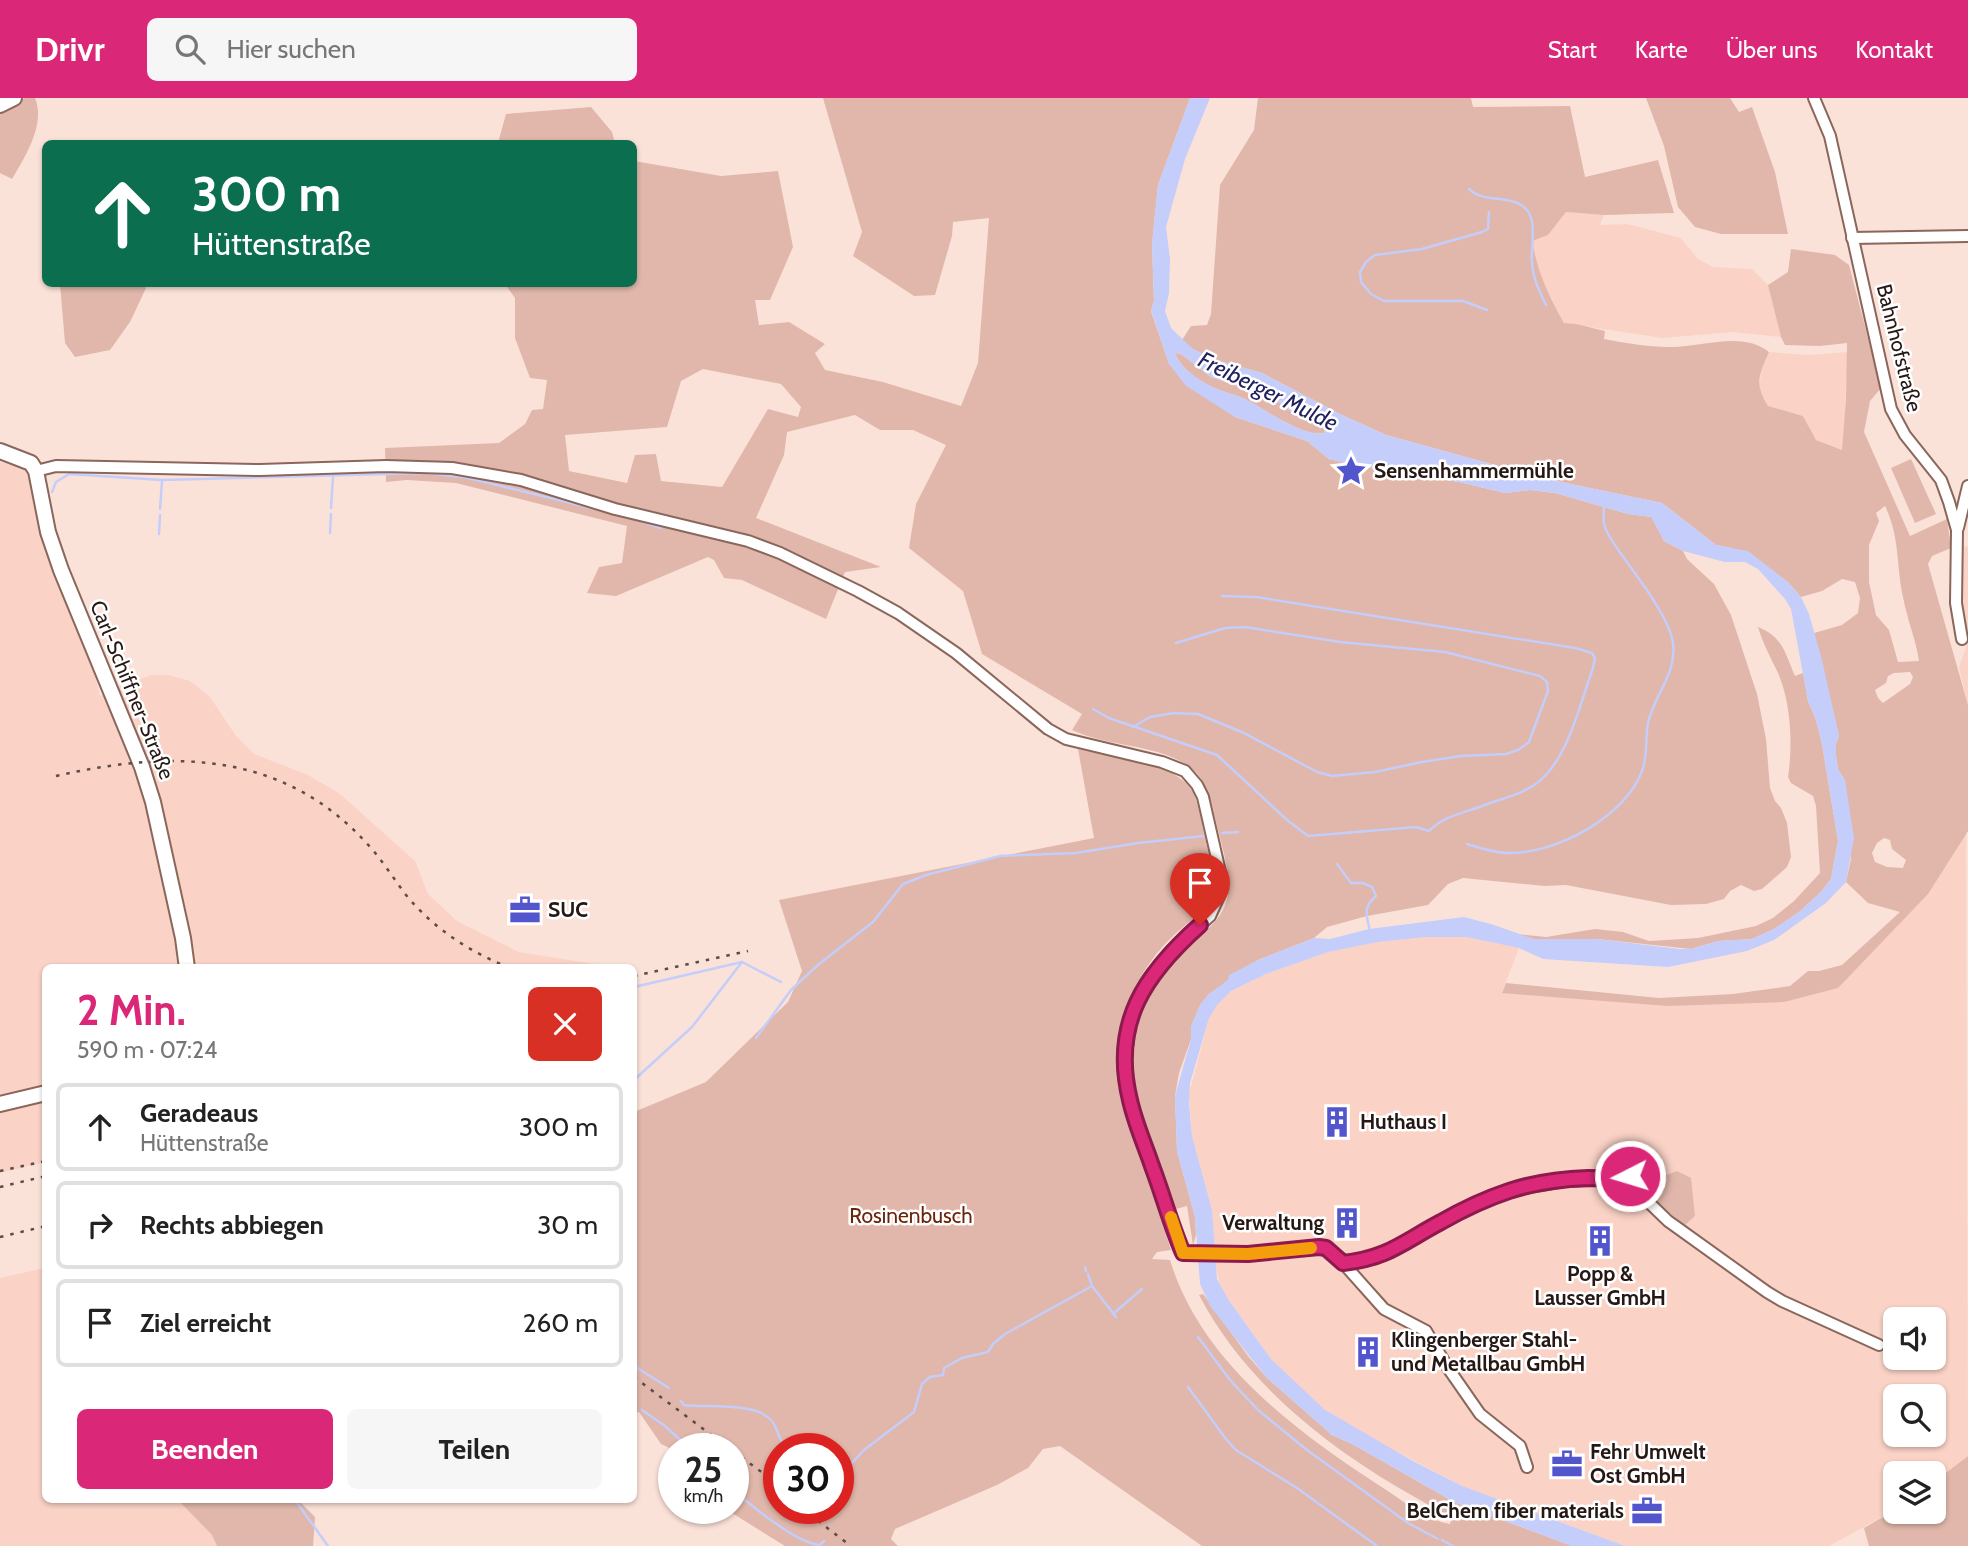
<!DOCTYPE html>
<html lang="de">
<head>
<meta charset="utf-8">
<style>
  body { margin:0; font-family:Cabin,sans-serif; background:#f6f6f6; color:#222; height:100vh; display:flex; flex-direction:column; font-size:26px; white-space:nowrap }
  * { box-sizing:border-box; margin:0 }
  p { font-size:23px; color:#767676 }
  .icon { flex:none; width:38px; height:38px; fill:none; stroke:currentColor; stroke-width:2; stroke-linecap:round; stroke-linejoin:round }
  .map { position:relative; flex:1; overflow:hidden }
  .panel { position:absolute; left:42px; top:866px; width:595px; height:539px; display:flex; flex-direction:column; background:#fff; border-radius:10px; box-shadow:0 2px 5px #0004 }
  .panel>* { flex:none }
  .hud { position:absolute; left:42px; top:42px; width:595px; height:147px; border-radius:10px; box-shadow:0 2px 5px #0004; background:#0b6e4f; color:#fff; overflow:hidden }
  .buttons { position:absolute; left:1883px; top:1209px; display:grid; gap:14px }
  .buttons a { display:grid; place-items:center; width:63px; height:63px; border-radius:10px; background:#fff; box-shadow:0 2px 5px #0004; font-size:35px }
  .speed { position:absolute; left:658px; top:1335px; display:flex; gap:14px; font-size:35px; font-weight:700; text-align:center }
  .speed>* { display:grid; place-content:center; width:91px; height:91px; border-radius:50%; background:#fff; box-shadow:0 2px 5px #0004; line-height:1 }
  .speed small { font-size:18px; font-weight:400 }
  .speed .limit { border:10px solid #d22; background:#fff; color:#111 }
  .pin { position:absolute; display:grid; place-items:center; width:60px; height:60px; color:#fff; margin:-72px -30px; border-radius:50% 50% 50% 0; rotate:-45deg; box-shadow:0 0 7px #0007 }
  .pin .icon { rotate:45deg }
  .me { position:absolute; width:77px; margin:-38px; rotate:265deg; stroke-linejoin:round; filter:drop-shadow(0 0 5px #0008) }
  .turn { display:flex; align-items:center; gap:24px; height:147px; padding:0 35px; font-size:32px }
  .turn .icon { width:91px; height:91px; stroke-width:2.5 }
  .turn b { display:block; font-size:49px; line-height:60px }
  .round { display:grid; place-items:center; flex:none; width:74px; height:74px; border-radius:10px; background:#f6f6f6 }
  .summary { display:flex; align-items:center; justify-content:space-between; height:119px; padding:0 35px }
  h1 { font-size:42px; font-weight:700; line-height:52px; color:#db2777 }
  .action { display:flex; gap:14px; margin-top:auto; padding:14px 35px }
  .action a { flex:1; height:80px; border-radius:10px; background:#db2777; color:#fff; font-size:28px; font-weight:700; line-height:80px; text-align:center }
  .action a+a { background:#f6f6f6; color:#222 }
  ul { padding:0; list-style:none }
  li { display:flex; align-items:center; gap:21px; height:88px; margin:0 14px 10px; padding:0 21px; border:4px solid #e0e0e0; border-radius:10px }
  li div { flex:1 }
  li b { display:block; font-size:26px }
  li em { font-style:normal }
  header { display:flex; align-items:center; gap:42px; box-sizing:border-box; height:98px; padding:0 35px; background:#db2777; color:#fff }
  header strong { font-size:33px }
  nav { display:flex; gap:38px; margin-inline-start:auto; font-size:24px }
  .search { width:490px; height:63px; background:#f6f6f6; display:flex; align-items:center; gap:18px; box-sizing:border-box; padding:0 24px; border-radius:10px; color:#767676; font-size:26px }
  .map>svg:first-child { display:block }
</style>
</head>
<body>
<header>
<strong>Drivr</strong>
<div class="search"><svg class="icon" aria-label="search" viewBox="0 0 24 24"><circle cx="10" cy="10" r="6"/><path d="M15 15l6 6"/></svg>Hier suchen</div>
<nav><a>Start</a><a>Karte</a><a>Über uns</a><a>Kontakt</a></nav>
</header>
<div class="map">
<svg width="1968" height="1448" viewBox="0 0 1968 1448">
  <rect width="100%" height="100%" fill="#fbe2d9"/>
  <!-- built -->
  <g fill="#fad2c6" fill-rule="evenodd">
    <polygon points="1566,114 1604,117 1600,127 1627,126 1681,140 1698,161 1713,169 1752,171 1768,187 1781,239 1733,234 1662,240 1564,225 1548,199 1537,172 1531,143 1548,137"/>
    <polygon points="1769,254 1809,257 1848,254 1843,352 1816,342 1803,318 1768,308 1759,294 1761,274"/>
    <polygon points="0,364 24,371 29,377 42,436 57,482 91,560 100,598 122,587 152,577 168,577 190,583 210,599 236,638 254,656 308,677 339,695 415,763 428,796 457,823 519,854 619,870 46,870 45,1064 0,1075"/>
    <polygon points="1963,448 1968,449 1968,607 1959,569 1967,547 1963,525 1960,488"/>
    <path d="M1966,733l2,625 -34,26v-8h-39v36l-66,36h-204l-163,-60 -111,-59 -26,-17 -38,-35 -16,-16 -50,-70 -5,-22 -4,-57 -20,-74 -3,-42 20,-76 9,-14 13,-13 35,-17 62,-22 50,-10 50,-5h38l53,11 -17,44 165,14 171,-18zM1895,1222h39v38h-39zM1895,1298h39v39h-39z"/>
    <polygon points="45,1170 46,1402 178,1402 212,1437 217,1448 0,1448 0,1180"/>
  </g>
  <!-- green -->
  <g fill="#e0b7aa" fill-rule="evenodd">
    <path d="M25,0h10c11,26 -10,59 -23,81l-12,-6v-62z"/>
    <path d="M823,0h367l-32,87 -6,59 2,57 -3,10 18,53 66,53 72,24 22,18 29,7 101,16 46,11 25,-3 25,3 73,21 24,3 12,24 19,10 4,8 27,25 17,31 26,79 9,45 4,49 5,13 6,7 6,15 4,34 -4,10 -25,22 -8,2 -13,-6 -11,6 -6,8 -18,5 -35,1 -105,-20 -21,1 -82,-8 -15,6 -20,21 -61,11 -40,11 -13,11 -56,22 -49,34 -9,11 -9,22v12l-12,34 -4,23 2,55 18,66 1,18 -3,10 -6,-39 -11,3 -2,-2c-19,-52 -48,-108 -41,-164 4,-31 19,-62 41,-85 19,-21 49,-32 54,-63 3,-24 -7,-51 -12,-73 -5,-24 -10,-46 -32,-59 -33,-19 -78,-17 -112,-33l10,-16 -100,-60 -19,-63 -54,-43 7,-44 30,-59 -33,-15h-33l-25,-15 -68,17 -3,23 -28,63 125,49 -36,5 -19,47 -84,-39 -18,-2 -10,-18 -6,-3 -92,39 -29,-3 12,-26 23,-4 5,-37 -171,-43 -49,-3 -21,2 -1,-34 114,-5 26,-19 7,-14 11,-1 4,-29 -17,-2 -15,-40v-40l-10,-14h129v-123l87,15 57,-5 15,76 -23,53h-15l4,25 30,-3 36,22 -10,9 10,17 58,12 78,24 17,-43 11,-145 -36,4 -1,14 -17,59 -21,1 -61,-40 9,-24zM703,271l78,15 20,23 -3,10 -30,-8 -46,78 -61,-6 -5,-27 -21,1 -8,28 -58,-12 -4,-36 102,-8 14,-46z"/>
    <path d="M1258,0h213l2,9 97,-1 15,71 73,-17 16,53 -70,2 -38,-3 -18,23 -16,6c6,32 16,54 32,82l12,1 29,7 -1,8c22,4 43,8 65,8 31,1 72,-17 100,5 -10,23 -15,32 -1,54l35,10 13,24 26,10 4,-51 1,-56 -27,3 -35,-1 -4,-8 -13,-52 20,-13 3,-23 44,6 14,10 32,123 -11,13 -6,31 46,104 37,-17 4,29 -19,8 -4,8 40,141v126l-40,63 -90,94 -54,14 -117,4 -165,-13 4,-10 153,15 74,-4 57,-8 18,-15h11l23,-6 58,-53 -32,-9 -22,-21 5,-23 -6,-78 -7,-12 -2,-13v-13l3,-7 -25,-103 28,-8 16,-12 2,-15 -5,-16 -13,-3 -20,12 -21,6 -13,-15 -57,-34 -15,-3 -54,-42 -120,-25 -156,-43 -44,-20 -80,-42 -49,-14 -20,-10 -11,-9 9,-14 16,-1 4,-11 9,-129 34,-55zM1885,408c15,31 11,58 18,91 4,22 13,43 16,64l-21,1 -9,-32 -13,-15 -7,-33v-37l10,-24 -3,-8zM1910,574l3,5 -3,7 -27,19 -5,-5 -3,-8 11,-7 2,-7 6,-3zM1884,740l6,2 2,9 14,11 -3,8 -16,-1 -12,-5 -3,-9 5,-10z"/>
    <polygon points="1646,0 1730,0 1739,14 1752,9 1775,74 1788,136 1721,136 1695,129 1678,109 1664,48"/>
    <polygon points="591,9 612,34 615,45 498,45 506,16"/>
    <polygon points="60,186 143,186 146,190 130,224 110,252 75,259 65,245"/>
    <path d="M1175,255l6,1 30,23 31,10 18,2 38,27 21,8 6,5 -1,4c-22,4 -59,-24 -79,-34 -13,-6 -28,-8 -40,-16 -13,-7 -25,-17 -30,-30z"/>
    <polygon points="1911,361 1936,416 1915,425 1891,370"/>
    <path d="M1758,529c25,10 27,26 37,49l8,-3 5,28 8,19 6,24 16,97 -7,38 -11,14 -21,19 -25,17 -22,10 -34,2 -27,8 -94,-10h-63l-18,-5 30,3 49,-8 28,3 26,9 49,-3 58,-12 17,-8 21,-17 26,-28 -4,-67 -3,-10 -22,-13 -3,-6c5,-32 3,-74 -10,-104 -7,-15 -15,-29 -20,-46z"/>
    <path d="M1078,651c30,8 97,12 114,42 8,14 9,32 13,47 5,21 11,42 6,63l-3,-1c-8,16 -21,23 -34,35 -43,40 -61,96 -55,154h3l8,33 32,88 -2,5 11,35 -14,2 -5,7 18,1c31,102 125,170 210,226 21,13 45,34 70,38l2,-7c-100,-51 -200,-121 -253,-222l4,-1 45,62 18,21 66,58 22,10 100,57 118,44h-370l-142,-100 -17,3 -15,19 -31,17 -102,44 -4,10 7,7h-113l-53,-33 -2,-4 3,-1v-59l-59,1 -13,-6 -22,-32 -5,1v-7l2,1 -2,-5v-290l72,-30 82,-80 14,-31 -23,-71 315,-62zM779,1351h59v59h-59z"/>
    <polygon points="1677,1073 1691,1080 1695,1118 1685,1127 1645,1095 1645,1091 1651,1083"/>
    <polygon points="1968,1358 1968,1448 1869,1448 1864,1430 1895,1412 1895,1414 1934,1414 1934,1384"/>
    <polygon points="178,1402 298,1402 315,1419 313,1448 217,1448 212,1437"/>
  </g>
  <!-- water -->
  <path fill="#c5cdfa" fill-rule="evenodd" d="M1190,0h20l-25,61 -19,68 4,32 -1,34 -4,18 6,17 22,21 20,10 49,14 80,42 44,20 156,43 120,25 54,42 32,6 40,31 13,15 8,17 13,46 17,76 -3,7v13l2,13 7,11 9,58 -8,44 -20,21 -52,37 -27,11 -79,16 -125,-8 -24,-11 -53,-11h-39l-49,5 -50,10 -62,22 -35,17 -13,13 -9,14 -19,65 -1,21 3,32 20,74 5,69 11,20 43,60 54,51 88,51 49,25 163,60h-53l-118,-44 -100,-57 -22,-10 -66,-58 -56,-71 -10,-22 -5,-67 -18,-66 -2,-55 16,-57v-12l9,-22 9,-11 19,-14 1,-5 29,-15 56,-22 16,1 39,-10 95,-12 27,7 43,15h63l83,10h11l27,-8 34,-2 22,-10 25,-17 21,-19 11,-14 7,-38 -16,-97 -6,-24 -8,-19 -17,-92 -6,-10 -27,-30 -13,-7h-20l-42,-11 -19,-10 -13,-24 -23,-3 -73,-21 -25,-3 -25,3 -46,-11 -101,-16 -29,-7 -22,-18 -72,-24 -49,-31 -17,-22 -18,-54 3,-9 -2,-57 6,-59zM1175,255l6,1 30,23 31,10 18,3 10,9 8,3 20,15 21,7 6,5 -1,4c-22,4 -59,-24 -79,-34 -13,-6 -28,-8 -40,-16 -12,-7 -25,-16 -30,-30z"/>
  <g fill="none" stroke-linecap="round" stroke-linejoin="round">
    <!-- stream -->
    <g stroke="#c5cdfa" stroke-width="2.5">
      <path d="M1469,91c14,14 37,6 52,16 19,11 9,41 11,58 1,15 7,28 14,42"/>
      <polyline points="1487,212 1463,203 1384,203 1371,196 1361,184 1360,174 1366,164 1375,157 1422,151 1482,134 1488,131 1489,114"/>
      <polyline points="52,394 56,384 69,376 162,382 425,375 464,379 616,416"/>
      <polyline points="331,410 333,379"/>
      <polyline points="160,411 162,383"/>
      <polyline points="632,420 661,430"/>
      <polyline points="330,435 331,416"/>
      <polyline points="159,436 160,417"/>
      <path d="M1093,611l16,9 108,37 70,65 21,16 108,-9 13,4c14,-15 35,-18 53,-25 18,-7 41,-12 55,-23 31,-23 43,-80 56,-115l2,-10 -3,-5 -17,-5 -319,-51 -34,-1"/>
      <polyline points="1133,629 1150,619 1174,615 1198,616 1244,635 1317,674 1332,678 1375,674 1422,664 1461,658 1506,656 1518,652 1529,644 1548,593 1547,584 1540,578 1445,554 1340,544 1245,529 1225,530 1176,545"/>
      <polyline points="1222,735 1238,734"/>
      <path d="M1467,746c13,4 28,9 41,9 48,1 117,-36 134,-82 6,-16 3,-32 6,-48 6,-28 29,-49 25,-80 -4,-27 -38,-69 -54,-92 -5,-7 -13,-18 -15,-27 -1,-7 0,-15 0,-22"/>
      <path d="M1337,766l14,19h12l9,4 4,9c-13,11 -10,19 -6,35"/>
      <polyline points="634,889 742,864 781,884"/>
      <polyline points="756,940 791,892 819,866 873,824 903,786 926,777 1000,758 1076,755 1138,745 1204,738"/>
      <polyline points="634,982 692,929 742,864"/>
      <polyline points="1085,1169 1086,1173"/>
      <polyline points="1088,1176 1092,1188 1116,1219"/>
      <polyline points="1113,1216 1142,1191"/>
      <polyline points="1198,1239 1230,1282 1258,1312 1307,1352 1408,1425 1438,1441"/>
      <polyline points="634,1268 669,1290"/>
      <polyline points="1401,1268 1413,1274"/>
      <polyline points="1188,1289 1226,1341 1236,1352 1297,1390 1377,1448"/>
      <path d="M681,1303l3,4c23,3 71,-3 87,15 8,9 7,21 16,29"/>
      <polyline points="642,1312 665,1328 690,1351"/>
      <path d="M733,1392c19,16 63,53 87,55l4,-4"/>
      <polyline points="838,1394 851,1366 864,1352 914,1314 922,1286 930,1279 943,1277 944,1270 962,1260 988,1254 993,1246 1005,1236 1092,1188"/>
      <polyline points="295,1402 328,1448"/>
      <polyline points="1442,1442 1453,1448"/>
    </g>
    <defs>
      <g id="minor">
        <polyline points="1814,0 1830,38 1891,311 1905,337 1941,382 1949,404 1957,432 1956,505 1962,541"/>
        <polyline points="1852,140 1968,138"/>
        <polyline points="36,373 56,368 260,372 386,368 452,370 521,382 615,411 748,443 780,455 858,493 898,515 956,555 1048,631 1066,641 1162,664 1185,673 1197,687 1203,699 1221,778 1220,796 1210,818 1172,852 1149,880 1135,908 1130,926 1125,964 1130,1003 1183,1155 1248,1156 1319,1149 1326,1150 1343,1165 1376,1160 1391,1154 1438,1125 1508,1093 1564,1083 1619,1081 1640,1073"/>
        <polyline points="1958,430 1968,388"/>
        <polyline points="1640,1073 1635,1084 1639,1095 1668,1123 1767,1194 1782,1203 1879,1247"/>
        <polyline points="1343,1165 1384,1211 1426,1233 1448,1270 1480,1316 1520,1348 1527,1369"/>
      </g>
      <g id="secondary">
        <polyline points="0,7 14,0"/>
        <polyline points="0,353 31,365 36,373 48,434 61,472 142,669 153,704 183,840 187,870"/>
        <polyline points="0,1006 46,995"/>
      </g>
    </defs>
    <!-- minor casing -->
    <use href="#minor" stroke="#8a665b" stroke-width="14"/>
    <!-- secondary casing -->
    <use href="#secondary" stroke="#8a665b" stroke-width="18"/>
    <!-- minor -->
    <use href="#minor" stroke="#fff" stroke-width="10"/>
    <!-- secondary -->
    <use href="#secondary" stroke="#fff" stroke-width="14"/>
    <!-- rail -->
    <g stroke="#5d4c47" stroke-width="2.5" stroke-dasharray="3.5 7" stroke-linecap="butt">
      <path d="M56,678c118,-27 230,-25 315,72 13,15 23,31 35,47 28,34 64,57 104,73"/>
      <polyline points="634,878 748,853"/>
      <polyline points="0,1073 46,1063"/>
      <polyline points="0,1089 46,1078"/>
      <polyline points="0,1139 46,1128"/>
      <polyline points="634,1279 730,1351"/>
      <polyline points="733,1353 779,1387"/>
      <polyline points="801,1410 851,1448"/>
    </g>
  </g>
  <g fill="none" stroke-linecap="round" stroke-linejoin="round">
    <defs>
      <path id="route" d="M1200,827c-55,49 -89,98 -70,175 5,23 15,45 22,66 11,29 19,59 31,87l65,1 71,-7 7,1 17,15c45,-5 60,-21 98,-41 21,-12 44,-23 68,-31 24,-8 53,-12 79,-13 15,0 27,2 42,-2"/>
    </defs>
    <!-- route casing -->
    <use href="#route" stroke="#8e194d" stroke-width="18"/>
    <!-- route -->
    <use href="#route" stroke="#db2777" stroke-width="12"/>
    <!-- slow -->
    <polyline stroke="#f59e0b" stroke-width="12" points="1171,1119 1183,1155 1248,1156 1311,1150"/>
  </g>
  <!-- icons -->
  <defs>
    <symbol id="sight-bare" viewBox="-9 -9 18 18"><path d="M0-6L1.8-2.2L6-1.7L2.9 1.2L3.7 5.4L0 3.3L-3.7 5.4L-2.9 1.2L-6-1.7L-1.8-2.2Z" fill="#5255cc" stroke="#fff" stroke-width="2.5" paint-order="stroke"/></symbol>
    <symbol id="office-bare" viewBox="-9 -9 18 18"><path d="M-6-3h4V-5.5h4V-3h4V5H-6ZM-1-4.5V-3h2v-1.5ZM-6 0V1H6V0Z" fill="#5255cc" stroke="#fff" stroke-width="2.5" paint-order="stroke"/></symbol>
    <symbol id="building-bare" viewBox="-9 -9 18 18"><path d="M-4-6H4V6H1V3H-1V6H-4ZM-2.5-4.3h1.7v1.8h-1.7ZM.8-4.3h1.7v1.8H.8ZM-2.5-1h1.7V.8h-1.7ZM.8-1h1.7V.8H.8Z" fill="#5255cc" stroke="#fff" stroke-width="2.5" paint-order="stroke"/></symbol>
  </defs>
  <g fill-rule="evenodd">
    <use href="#sight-bare" x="1329" y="351" width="44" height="44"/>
    <use href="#office-bare" x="503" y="790" width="44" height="44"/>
    <use href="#building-bare" x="1315" y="1002" width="44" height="44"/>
    <use href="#building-bare" x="1325" y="1103" width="44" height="44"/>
    <use href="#building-bare" x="1578" y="1121" width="44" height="44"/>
    <use href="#building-bare" x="1346" y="1232" width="44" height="44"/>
    <use href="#office-bare" x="1545" y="1344" width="44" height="44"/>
    <use href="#office-bare" x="1625" y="1391" width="44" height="44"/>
  </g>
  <g text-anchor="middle" stroke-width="5" stroke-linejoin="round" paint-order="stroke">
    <!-- street labels -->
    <g font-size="21" fill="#261814" stroke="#fff">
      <text transform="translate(1899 250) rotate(76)" y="7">Bahnhofstraße</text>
      <text transform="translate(132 592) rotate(68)" y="7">Carl-Schiffner-Straße</text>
    </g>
    <!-- poi labels -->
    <g font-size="21" font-weight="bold" fill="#261814" stroke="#fff" text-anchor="start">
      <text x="1374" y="380">Sensenhammermühle</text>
      <text x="548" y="819">SUC</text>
      <text x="1360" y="1031">Huthaus I</text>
      <text x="1324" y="1132" text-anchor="end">Verwaltung</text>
      <text x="1600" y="1183" text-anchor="middle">Popp &amp;<tspan x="1600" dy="24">Lausser GmbH</tspan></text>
      <text x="1391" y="1249">Klingenberger Stahl-<tspan x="1391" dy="24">und Metallbau GmbH</tspan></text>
      <text x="1590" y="1361">Fehr Umwelt<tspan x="1590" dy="24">Ost GmbH</tspan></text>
      <text x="1624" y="1420" text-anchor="end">BelChem fiber materials</text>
    </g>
    <!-- park labels -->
    <g font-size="21" fill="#6d250a" stroke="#fff">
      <text x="911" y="1125">Rosinenbusch</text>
    </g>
    <!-- water labels -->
    <g font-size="23" font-style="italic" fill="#212160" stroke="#fff">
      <text transform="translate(1268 293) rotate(26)" y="8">Freiberger Mulde</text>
    </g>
  </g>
</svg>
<div class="buttons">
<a><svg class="icon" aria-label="sound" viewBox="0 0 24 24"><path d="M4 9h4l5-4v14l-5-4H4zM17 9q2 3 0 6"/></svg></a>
<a><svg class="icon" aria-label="search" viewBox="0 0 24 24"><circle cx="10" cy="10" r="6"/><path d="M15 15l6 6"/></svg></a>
<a><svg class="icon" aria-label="layers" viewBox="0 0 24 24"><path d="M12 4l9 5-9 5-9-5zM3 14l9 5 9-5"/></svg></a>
</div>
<div class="speed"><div>25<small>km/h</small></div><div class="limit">30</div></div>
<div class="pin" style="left:1200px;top:827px;background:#d93025"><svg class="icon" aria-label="arrive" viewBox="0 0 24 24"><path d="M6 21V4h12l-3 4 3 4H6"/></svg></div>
<svg class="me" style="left:1630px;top:1078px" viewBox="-20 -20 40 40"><circle r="17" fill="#db2777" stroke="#fff" stroke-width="3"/><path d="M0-11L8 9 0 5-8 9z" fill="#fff"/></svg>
<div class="hud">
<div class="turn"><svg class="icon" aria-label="ahead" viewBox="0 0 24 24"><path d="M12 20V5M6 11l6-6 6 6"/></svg><div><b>300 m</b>Hüttenstraße</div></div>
</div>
<section class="panel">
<div class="summary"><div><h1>2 Min.</h1><p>590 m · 07:24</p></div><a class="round" style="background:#d93025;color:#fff"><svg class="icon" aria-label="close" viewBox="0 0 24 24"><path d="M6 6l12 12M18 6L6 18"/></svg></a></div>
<ul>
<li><svg class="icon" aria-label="ahead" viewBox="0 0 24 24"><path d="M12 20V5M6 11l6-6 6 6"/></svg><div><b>Geradeaus</b><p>Hüttenstraße</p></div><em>300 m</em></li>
<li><svg class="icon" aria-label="right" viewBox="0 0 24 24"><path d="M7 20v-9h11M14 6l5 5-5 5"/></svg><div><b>Rechts abbiegen</b></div><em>30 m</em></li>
<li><svg class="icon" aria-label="arrive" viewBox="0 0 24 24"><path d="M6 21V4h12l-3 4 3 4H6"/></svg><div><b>Ziel erreicht</b></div><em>260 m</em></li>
</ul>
<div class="action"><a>Beenden</a><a>Teilen</a></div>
</section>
</div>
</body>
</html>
